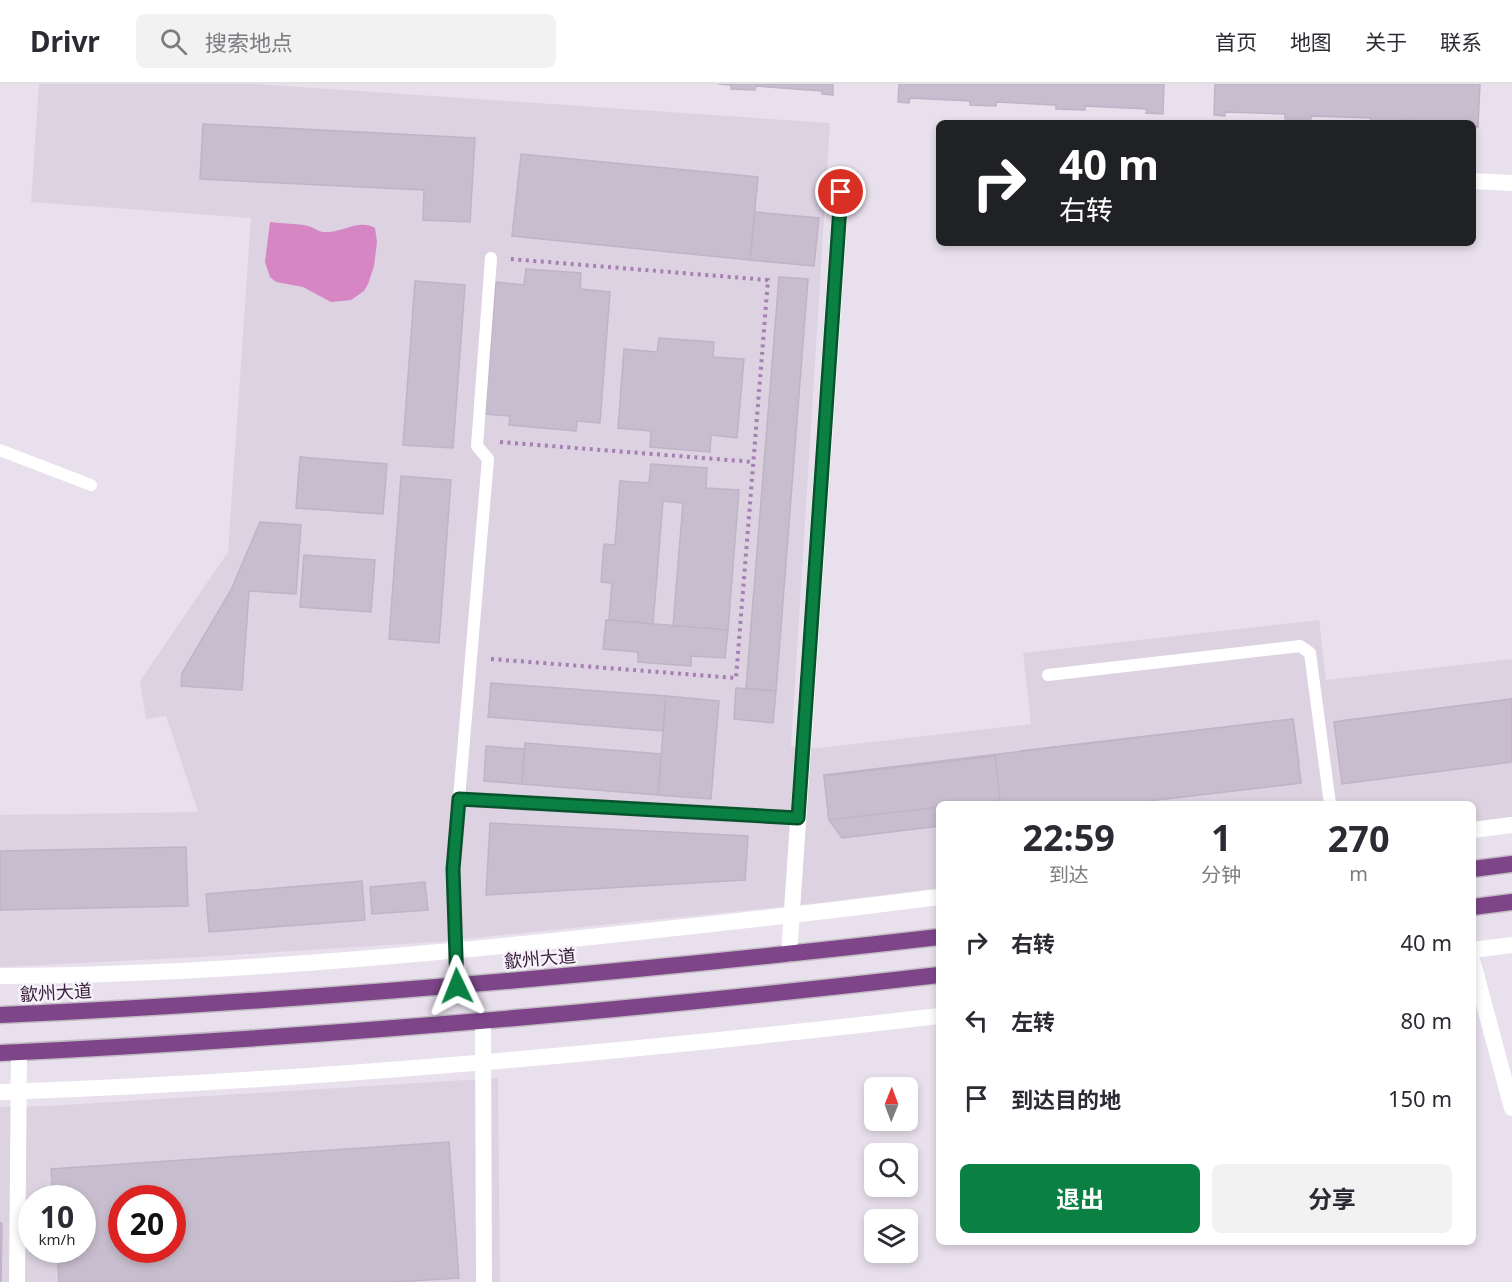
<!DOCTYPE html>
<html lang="zh">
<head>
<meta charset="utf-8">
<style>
  body { margin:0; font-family:"Noto Sans","Noto Sans SC",sans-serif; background:#f2f2f3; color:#2b2b33; height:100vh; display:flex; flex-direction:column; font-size:22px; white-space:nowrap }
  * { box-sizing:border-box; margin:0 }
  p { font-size:20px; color:#7c7c81 }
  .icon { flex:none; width:33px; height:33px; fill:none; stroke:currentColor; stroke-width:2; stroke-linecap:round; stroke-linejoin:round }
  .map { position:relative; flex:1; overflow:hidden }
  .drawer { position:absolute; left:936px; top:717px; width:540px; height:444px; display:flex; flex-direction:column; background:#fff; border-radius:9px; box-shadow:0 3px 9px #0003 }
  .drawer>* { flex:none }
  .top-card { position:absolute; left:936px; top:36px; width:540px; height:126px; border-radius:9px; box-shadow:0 3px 9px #0003; background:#202124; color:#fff; overflow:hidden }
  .needle { width:39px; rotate:1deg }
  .buttons { position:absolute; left:864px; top:993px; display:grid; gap:12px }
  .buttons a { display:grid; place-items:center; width:54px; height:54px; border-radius:9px; background:#fff; box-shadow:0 3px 9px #0003; font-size:30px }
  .speed { position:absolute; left:18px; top:1101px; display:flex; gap:12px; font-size:30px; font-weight:700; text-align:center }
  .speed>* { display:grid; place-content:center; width:78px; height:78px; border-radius:50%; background:#fff; box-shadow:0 3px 9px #0003; line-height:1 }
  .speed small { font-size:15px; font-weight:400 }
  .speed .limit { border:9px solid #d22; background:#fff; color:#111 }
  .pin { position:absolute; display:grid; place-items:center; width:51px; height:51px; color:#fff; margin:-26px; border:3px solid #fff; border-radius:50%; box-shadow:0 2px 6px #0007 }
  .me { position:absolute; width:66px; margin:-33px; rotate:358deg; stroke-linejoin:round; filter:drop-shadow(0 0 4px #0008) }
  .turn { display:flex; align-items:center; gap:21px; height:126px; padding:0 24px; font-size:27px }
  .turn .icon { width:78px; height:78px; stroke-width:2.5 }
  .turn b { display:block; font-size:42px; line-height:51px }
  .eta { display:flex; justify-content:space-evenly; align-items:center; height:102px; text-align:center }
  .eta b { font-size:36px; font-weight:700; line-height:42px }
  .button { display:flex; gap:12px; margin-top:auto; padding:12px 24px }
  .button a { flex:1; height:69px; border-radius:9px; background:#0b8043; color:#fff; font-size:24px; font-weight:700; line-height:69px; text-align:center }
  .button a+a { background:#f2f2f3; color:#2b2b33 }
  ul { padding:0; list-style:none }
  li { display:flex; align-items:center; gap:18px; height:78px; padding:0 24px }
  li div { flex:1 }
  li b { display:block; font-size:22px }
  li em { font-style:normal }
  header { display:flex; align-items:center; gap:36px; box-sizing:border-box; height:84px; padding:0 30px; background:#fff; border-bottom:2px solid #e1e1e2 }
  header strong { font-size:28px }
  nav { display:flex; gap:33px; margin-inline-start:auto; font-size:21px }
  .search { width:420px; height:54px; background:#f2f2f3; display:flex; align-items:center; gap:15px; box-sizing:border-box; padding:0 21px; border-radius:9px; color:#7c7c81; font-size:22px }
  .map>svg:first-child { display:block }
</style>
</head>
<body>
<header>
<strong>Drivr</strong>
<div class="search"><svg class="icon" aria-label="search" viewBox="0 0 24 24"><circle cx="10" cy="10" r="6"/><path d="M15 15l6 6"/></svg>搜索地点</div>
<nav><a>首页</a><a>地图</a><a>关于</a><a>联系</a></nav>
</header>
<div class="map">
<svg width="1512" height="1198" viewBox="0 0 1512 1198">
  <rect width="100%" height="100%" fill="#e8e1ed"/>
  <!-- built -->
  <g fill="#dcd2e1" fill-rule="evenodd">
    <polygon points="39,0 256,0 830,39 791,662 819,664 1031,640 1023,569 1319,536 1326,596 1512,575 1512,733 1473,738 1473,720 939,720 939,804 818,819 435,858 200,873 0,883 0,731 198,728 166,632 146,635 140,597 228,468 251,134 31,118"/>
    <path d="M498,994l2,204h-500v-175l49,-1zM32,1114h50v52h-50zM122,1114h50v52h-50z"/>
  </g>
  <!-- water -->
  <path fill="#d586c3" d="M270,138c12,2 26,1 38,4 8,2 10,7 21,6 15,-1 31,-13 46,-4l2,14 -3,24 -6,18 -4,7 -13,9 -20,2 -28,-15 -27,-5 -6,-5 -5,-15z"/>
  <!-- building -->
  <g fill="#c8bdce" stroke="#c0b3c7" stroke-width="1.5" fill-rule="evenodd">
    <polygon points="718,0 833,0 833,11 822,10 822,7 756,2 755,6 731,5 731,1"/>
    <polygon points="899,0 1164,0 1163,30 1146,29 1147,25 1085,22 1085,26 1056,25 1056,21 996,18 996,22 970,21 970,17 910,14 909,19 898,18"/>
    <polygon points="1215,0 1480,0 1478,43 1473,43 1473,39 1401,36 1401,39 1371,38 1371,34 1311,32 1311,35 1285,35 1285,30 1225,28 1225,32 1214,31"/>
    <polygon points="203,40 475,54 470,138 423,136 424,106 200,95"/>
    <polygon points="521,70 758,93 750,176 512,152"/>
    <polygon points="755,128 819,134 814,182 750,176"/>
    <polygon points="526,185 581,189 580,205 610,208 600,339 577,337 576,347 509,341 510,332 485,330 496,198 524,201"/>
    <polygon points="779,193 808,195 776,607 746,604"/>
    <polygon points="415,197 465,201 453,364 403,361"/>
    <polygon points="659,254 714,258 713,273 744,275 737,354 711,351 710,368 650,363 651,347 618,344 624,265 657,268"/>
    <polygon points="300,373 387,380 383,430 296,424"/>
    <polygon points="651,380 707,384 706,404 739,406 728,546 673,542 683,419 663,417 653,540 609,536 612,499 601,498 604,460 615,461 620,397 649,399"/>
    <polygon points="401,392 451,396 439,559 389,555"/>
    <polygon points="260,438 301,441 296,510 249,507 242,606 181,602 182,589 231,506"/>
    <polygon points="304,471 375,476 371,528 300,523"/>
    <polygon points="606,536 728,546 725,574 691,572 691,582 638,578 638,568 603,565"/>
    <polygon points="491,599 666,612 663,647 488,633"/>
    <polygon points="736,604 776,607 773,639 734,635"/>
    <polygon points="666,612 719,617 711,715 658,711"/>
    <polygon points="1512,615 1512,660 1347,682 1341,637"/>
    <polygon points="1512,615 1512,678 1342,700 1334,638"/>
    <polygon points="1293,635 1299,679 1026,712 1020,667"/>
    <polygon points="1293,635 1301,699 1123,720 939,720 939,742 842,754 829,736 824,691"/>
    <polygon points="525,659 661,670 658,711 522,700"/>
    <polygon points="486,662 524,665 522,700 484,697"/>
    <polygon points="995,672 1000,716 963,720 939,720 939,723 829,736 824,692"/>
    <polygon points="490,739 748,752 745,796 486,811"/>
    <polygon points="186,763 188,822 0,826 0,767"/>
    <polygon points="362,797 365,836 209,848 206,810"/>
    <polygon points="425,798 428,826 372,830 370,803"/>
    <path d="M449,1058l10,136 -64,4h-336l-2,-32h25v-52h-29l-2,-29zM122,1114h50v52h-50z"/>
    <polygon points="0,1138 2,1140 1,1198 0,1198"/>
  </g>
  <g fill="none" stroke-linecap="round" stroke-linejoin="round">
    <defs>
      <g id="trunk">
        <polyline points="1473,785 1512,780"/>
        <polyline points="1473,823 1512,818"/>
        <path d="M0,931c314,-14 627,-42 939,-78"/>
        <path d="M0,969c314,-15 627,-42 939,-78"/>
      </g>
    </defs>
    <!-- trunk casing -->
    <use href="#trunk" stroke="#c4bcc5" stroke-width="19"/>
    <!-- path -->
    <g stroke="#a680b2" stroke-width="4" stroke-dasharray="3 4.5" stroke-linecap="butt">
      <polyline points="500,358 754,378"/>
      <polyline points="491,575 736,594 768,196 510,175"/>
    </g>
    <!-- service -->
    <g stroke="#fff" stroke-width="12">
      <polyline points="0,366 91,401"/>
      <polyline points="1048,591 1300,562 1310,569 1330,720"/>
      <polyline points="459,715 798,734"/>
      <polyline points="457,902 453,785 488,375 477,362 491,174"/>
    </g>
    <!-- minor -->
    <g stroke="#fff" stroke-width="16">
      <polyline points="1473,97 1512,99"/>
      <polyline points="1473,746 1512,741"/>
      <polyline points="1473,866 1512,861"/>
      <polyline points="789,870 841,109"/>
      <polyline points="1473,879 1512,1024"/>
      <path d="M0,892c188,-1 375,-17 562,-36 126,-13 252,-27 377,-43"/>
      <polyline points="483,938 484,1198"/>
      <path d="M0,1008c314,-11 627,-40 939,-76"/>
      <polyline points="17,1198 19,968"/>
    </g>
    <!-- trunk -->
    <use href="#trunk" stroke="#7e4689" stroke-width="16"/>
  </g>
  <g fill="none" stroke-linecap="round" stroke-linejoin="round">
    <defs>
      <polyline id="route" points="457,902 453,785 459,715 798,734 841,108"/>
    </defs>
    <!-- route casing -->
    <use href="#route" stroke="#07532c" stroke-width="15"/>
    <!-- route -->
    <use href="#route" stroke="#0b8043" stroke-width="10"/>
  </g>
  <g text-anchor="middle" stroke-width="5" stroke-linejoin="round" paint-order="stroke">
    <!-- street labels -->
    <g font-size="18" fill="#39203f" stroke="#f6f2f9">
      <text transform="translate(540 875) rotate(-5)" y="6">歙州大道</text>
      <text transform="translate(56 909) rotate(-3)" y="6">歙州大道</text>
    </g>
  </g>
</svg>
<div class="buttons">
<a><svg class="needle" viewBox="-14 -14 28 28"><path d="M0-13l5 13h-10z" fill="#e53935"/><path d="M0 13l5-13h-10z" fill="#7c7c81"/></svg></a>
<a><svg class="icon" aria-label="search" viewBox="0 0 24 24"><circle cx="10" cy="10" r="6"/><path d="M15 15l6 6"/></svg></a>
<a><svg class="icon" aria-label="layers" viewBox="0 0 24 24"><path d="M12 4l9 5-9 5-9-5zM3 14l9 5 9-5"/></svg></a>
</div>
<div class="speed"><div>10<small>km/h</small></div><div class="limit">20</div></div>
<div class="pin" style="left:841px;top:108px;background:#d93025"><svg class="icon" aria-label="arrive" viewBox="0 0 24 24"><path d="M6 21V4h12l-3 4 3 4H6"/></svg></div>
<svg class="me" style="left:457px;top:902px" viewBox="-20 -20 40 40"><path d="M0-17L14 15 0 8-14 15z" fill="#0b8043" stroke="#fff" stroke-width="4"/></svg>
<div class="top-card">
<div class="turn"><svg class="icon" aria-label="right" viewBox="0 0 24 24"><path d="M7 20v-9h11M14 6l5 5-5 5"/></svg><div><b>40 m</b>右转</div></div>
</div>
<section class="drawer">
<div class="eta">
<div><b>22:59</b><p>到达</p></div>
<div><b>1</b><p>分钟</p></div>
<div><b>270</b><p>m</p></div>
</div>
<ul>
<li><svg class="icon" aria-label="right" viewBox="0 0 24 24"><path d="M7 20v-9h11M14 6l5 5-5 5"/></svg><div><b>右转</b></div><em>40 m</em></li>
<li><svg class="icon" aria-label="left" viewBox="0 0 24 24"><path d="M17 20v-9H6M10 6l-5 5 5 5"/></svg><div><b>左转</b></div><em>80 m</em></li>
<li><svg class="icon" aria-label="arrive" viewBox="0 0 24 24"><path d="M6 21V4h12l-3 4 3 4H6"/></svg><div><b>到达目的地</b></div><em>150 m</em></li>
</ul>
<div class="button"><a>退出</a><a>分享</a></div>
</section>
</div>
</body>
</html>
